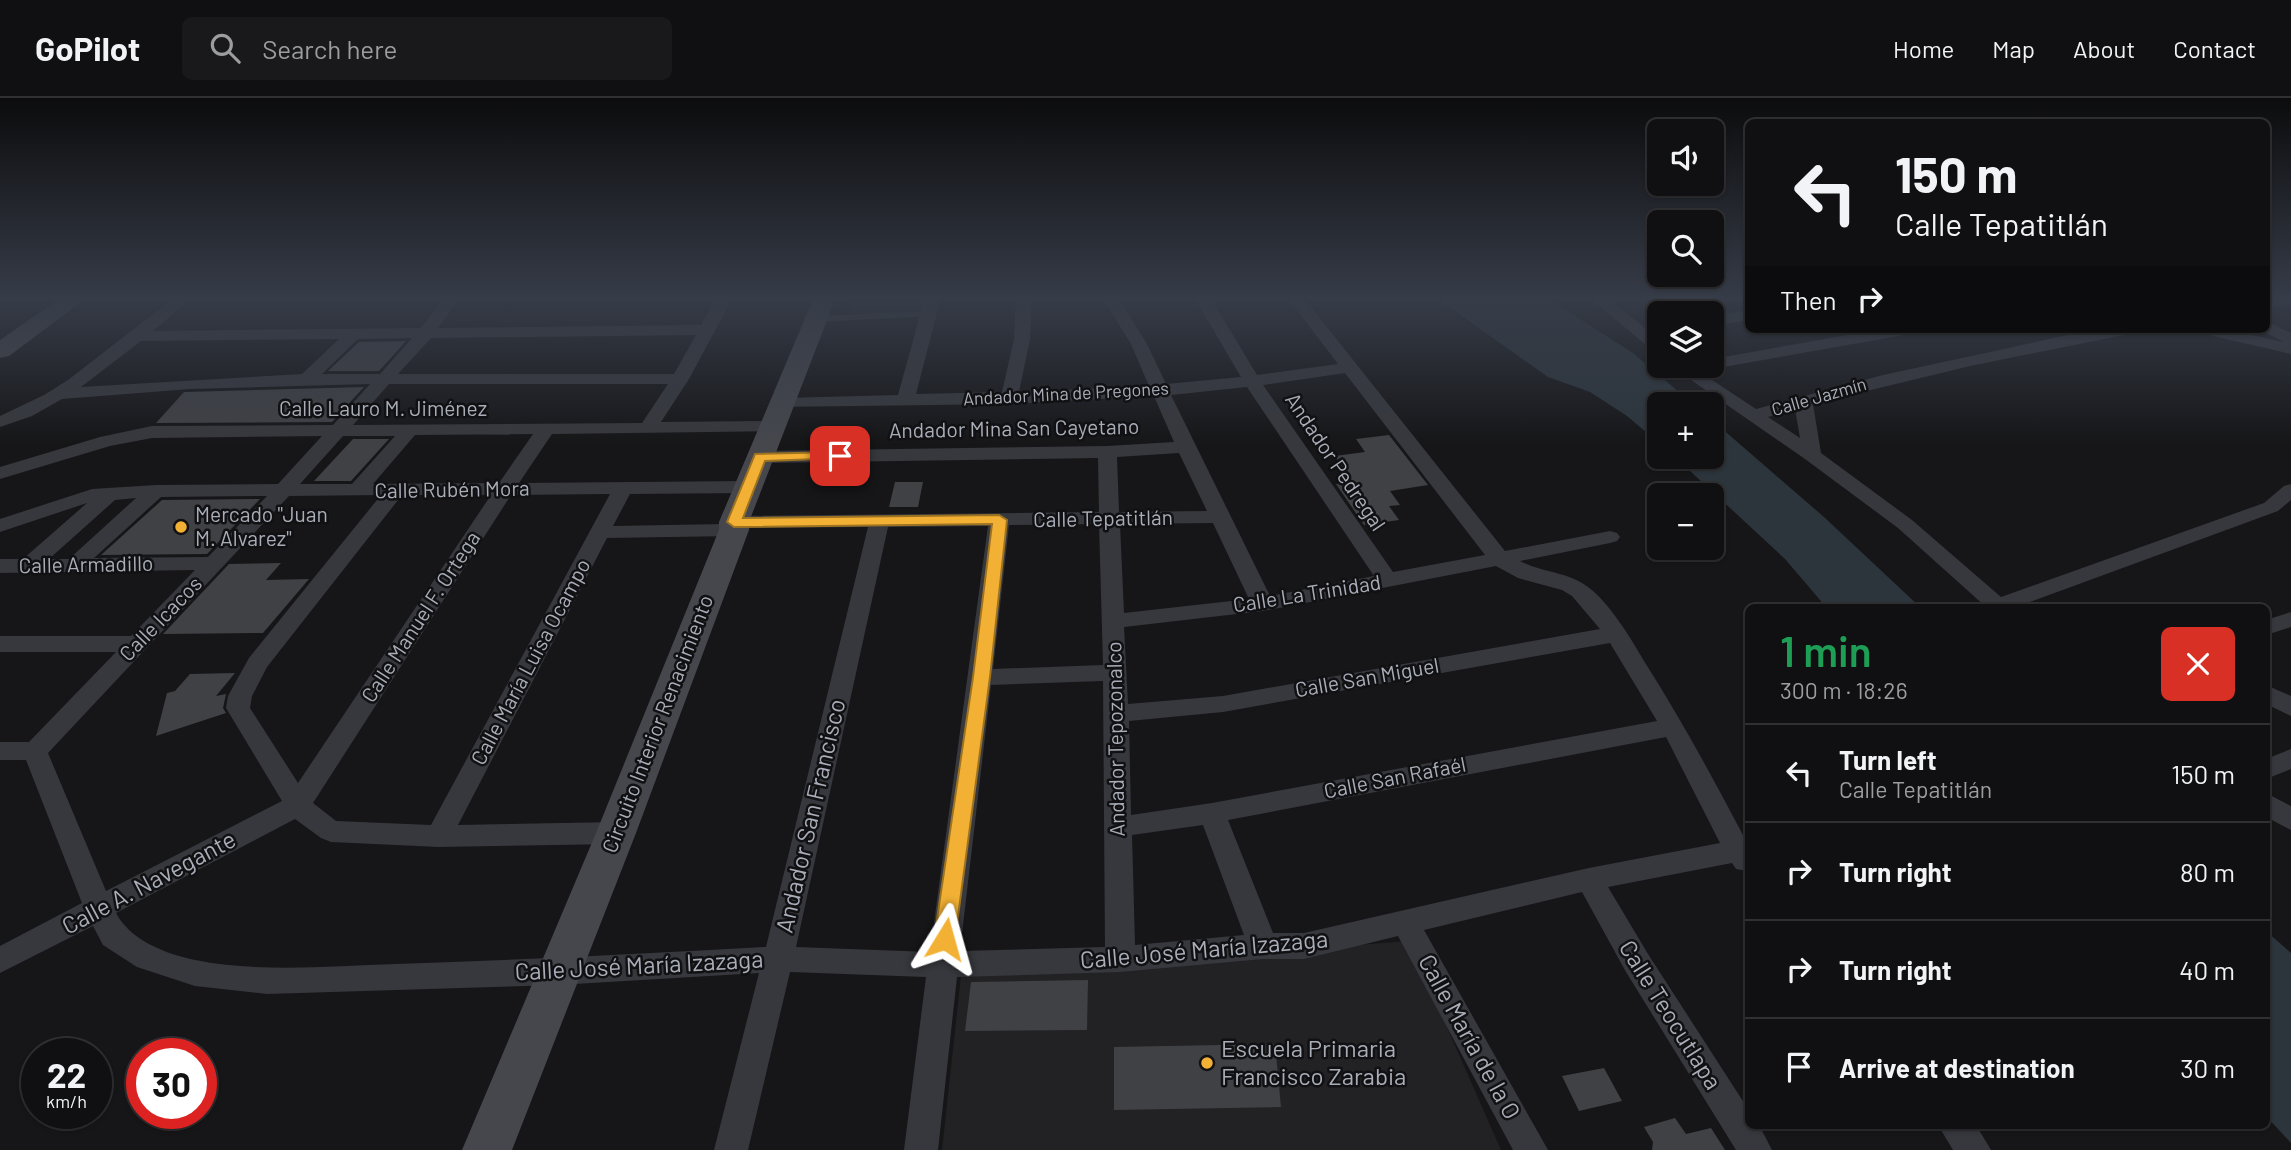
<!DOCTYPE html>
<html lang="en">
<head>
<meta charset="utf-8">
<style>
  body { margin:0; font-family:Barlow,sans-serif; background:#19191b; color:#f1f3f6; height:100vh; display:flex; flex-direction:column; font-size:26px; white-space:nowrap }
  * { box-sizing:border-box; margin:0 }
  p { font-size:23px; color:#9c9d9f }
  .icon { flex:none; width:38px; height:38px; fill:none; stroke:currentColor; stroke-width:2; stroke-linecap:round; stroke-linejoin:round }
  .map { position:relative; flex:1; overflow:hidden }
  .panel { position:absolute; left:1745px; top:506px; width:525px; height:525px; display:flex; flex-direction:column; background:#101012; border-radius:10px; box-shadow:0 2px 5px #0004,0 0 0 2px #303032 }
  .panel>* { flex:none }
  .guide { position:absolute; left:1745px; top:21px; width:525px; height:214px; border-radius:10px; box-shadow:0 2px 5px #0004,0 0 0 2px #303032; background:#101012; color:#f1f3f6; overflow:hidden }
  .fabs { position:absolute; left:1647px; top:21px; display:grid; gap:14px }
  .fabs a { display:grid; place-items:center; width:77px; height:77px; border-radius:10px; background:#101012; box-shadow:0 2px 5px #0004,0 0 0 2px #303032; font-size:35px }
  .speed { position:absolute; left:21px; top:940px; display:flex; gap:14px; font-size:35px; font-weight:700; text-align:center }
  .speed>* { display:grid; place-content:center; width:91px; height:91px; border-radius:50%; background:#101012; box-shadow:0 2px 5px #0004,0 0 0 2px #303032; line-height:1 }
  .speed small { font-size:18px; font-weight:400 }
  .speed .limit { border:10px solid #d22; background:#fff; color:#111 }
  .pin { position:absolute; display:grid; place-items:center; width:60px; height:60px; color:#fff; margin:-30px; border-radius:14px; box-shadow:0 4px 10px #0006 }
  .me { position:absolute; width:77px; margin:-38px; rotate:8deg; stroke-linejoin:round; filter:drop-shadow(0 0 5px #0008) }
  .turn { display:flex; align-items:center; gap:24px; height:147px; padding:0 35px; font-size:32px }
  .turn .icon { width:91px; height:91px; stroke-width:2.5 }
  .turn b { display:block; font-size:49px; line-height:60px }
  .then { display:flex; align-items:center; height:66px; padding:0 35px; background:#0003; gap:14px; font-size:26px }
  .round { display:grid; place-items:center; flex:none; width:74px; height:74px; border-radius:10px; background:#19191b }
  .headline { display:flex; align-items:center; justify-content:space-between; height:119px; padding:0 35px }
  h1 { font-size:42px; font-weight:600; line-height:52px; color:#1e9e55 }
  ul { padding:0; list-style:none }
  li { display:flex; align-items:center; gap:21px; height:98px; padding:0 35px; border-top:2px solid #303032 }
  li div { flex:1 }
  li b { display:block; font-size:26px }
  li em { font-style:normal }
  header { display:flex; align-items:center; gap:42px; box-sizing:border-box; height:98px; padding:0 35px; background:#101012; border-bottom:2px solid #303032 }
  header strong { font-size:33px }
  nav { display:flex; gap:38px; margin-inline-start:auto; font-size:24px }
  .search { width:490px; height:63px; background:#19191b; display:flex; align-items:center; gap:18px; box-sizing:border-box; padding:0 24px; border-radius:10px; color:#9c9d9f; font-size:26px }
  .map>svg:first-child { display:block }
</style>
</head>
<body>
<header>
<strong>GoPilot</strong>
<div class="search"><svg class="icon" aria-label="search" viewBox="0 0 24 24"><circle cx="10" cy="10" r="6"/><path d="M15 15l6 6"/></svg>Search here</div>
<nav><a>Home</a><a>Map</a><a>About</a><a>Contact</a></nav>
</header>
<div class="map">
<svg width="2291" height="1052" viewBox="0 0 2291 1052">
  <rect width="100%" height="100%" fill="#161618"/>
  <!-- built -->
  <g fill="#222225">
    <polygon points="852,199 929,199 925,216 848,215"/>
    <polygon points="1409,843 1501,1052 942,1052 961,878"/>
  </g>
  <!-- water -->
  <g fill="#2c353c">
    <polygon points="1435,199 1545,199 1633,255 1693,306 1659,306 1659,345 1627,318 1590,294 1548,279"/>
    <polygon points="1712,322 1824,419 1920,509 1826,509 1785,461 1675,359 1712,359"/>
    <polygon points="2266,833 2291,855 2291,1045 2266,1018"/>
  </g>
  <!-- building -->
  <g fill="#404145">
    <polygon points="406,243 379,273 328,273 359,244"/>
    <polygon points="364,289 332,324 156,325 184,294"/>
    <polygon points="1389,337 1428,387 1390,393 1400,407 1389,408 1399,422 1364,427 1336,386 1352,384 1335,358 1365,354 1356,341"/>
    <polygon points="353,341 389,341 351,383 314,383"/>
    <polygon points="895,384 923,384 918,409 889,409"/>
    <polygon points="260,401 207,456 101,457 162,402"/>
    <polygon points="281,465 266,482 309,481 263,535 163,536 229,466"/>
    <polygon points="235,575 216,598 226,596 223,610 226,615 156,638 167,595 175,593 190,576"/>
    <polygon points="1088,882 1087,932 965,933 971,884"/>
    <polygon points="1275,946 1281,1009 1114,1012 1114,949"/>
    <polygon points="1604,970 1622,1003 1579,1013 1562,978"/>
    <polygon points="1675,1020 1686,1036 1711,1030 1725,1052 1652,1052 1653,1044 1644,1029"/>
  </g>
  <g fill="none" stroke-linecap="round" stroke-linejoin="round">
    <!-- lane -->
    <polygon fill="#37383d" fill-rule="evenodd" points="929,213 932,214 932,218 816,224 812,221 816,218"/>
    <!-- street -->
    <g fill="#37383d" fill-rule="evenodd">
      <path d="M175,199h18l-40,34 268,-3 24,-31h16l-23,31 263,-3 16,-28h16l-44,82 -28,43 111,-1 9,6 -2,4 -227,3 -33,49 229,-2 7,2 3,4 -3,4 -7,2 -118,1 -17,32 112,-2 2,-6 7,-2 365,-4 -1,-54 -338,5 -10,-6 10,-6 347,-5 67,-4 -20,-46 -145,8 -233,3 -3,-4 3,-4 6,-1 116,-3 27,-98h16l-25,97 86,-2 12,-53 2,-42h16l-2,42 -11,53 130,-6 -18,-42 -29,-47h16l29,47 19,40 75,-7 -47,-80h16l47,78 81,-11 -51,-67h16l202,254 105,-20 7,2 3,4 -3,4 -7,2 -90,18c20,11 47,11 65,24 23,15 45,52 59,76 37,58 69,117 101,178l3,-1v33l-12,-2 -4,-6 -124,24 40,67 100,155v16h11l13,25h-36l-110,-178 -44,-80 -158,38 124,220h-35l-115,-214 -94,23h-41l-143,13 -163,5 -19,173h-34l22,-173 -136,-5 -42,178h-34l45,-177 -201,12 -291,9 -72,-8 -58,-19 -34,-22 -10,-19 -93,47v-27l82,-43 -56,-143h-26v-18h29l87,-90h-116v-16h131l64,-66 -195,3v-14h23l64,-56 -87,29v-13l92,-30 64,-4 122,-1 44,-48 -170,2 -42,8 -110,33v-12l100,-30 52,-11 181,-1 37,-41 -180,5 -128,10 -30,17 -32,11v-11l44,-21 24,-15zM696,237l-22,39h-276l33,-36zM412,240l-32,36h-58l36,-35zM339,241l-37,35 -221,13 60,-46zM1345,275l140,182 -92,17 -130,-187zM389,286h279l-26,39 -289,2zM1247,289l127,189 -104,20 -99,-201zM533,336l-34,49 -126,1 42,-49zM343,338h52l-43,48h-52zM1179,355l28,58 -88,1 -2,-55zM610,396l-179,331 -95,-4 -23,-18 198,-308zM381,397l-132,163 -21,38 -2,12 56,93 -176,90 -58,-138 241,-257zM402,397h89l-193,288 -48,-75 2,-12 15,-29zM267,398l-59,61 -114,1 67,-61zM136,400l-67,61h-20l66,-59zM1213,425l36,76 -125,14 -4,-89zM1099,426l4,141 -110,4 16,-144zM988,428l-58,426 -134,-5 92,-420zM868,429l-102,420c-123,7 -247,13 -370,17 -66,2 -135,9 -201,-4 -29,-6 -65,-20 -79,-47l179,-94 26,19 10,4 108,5 177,-3 10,-4 4,-7 -4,-7 -10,-4 -158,3 149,-287 127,-2 7,-2 2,-6zM1496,468l22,12 44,12 10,6 28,33 -377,67 -95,8 -4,-77 139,-16zM1610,545l47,78 -445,82 -81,12 -2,-94 94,-9zM1103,583l2,266 -145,4 31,-266zM1666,639l54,106 -131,25 -285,65h-31l-45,-113zM1203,727l41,110 -109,10 -3,-110z"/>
      <polygon points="1589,199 1606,199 1659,241 1659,254 1653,253"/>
      <polygon points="2276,199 2291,199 2291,205 2266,211 2266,201"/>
      <polygon points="1748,212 1748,222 1712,228 1712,218"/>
      <polygon points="2266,223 2291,235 2291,256 2196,234 2194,231 2224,231 2283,244 2260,231 2266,231"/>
      <polygon points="1882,231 1918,231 1910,236 1712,271 1705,268 1712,268 1712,261"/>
      <path d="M2096,231h41l-8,5 -159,32 -157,38 8,49 91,67 89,77 263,-94 20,-17 7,-2v16l-13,11 -262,96h-30l-88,-79 -93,-69 -134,-93h20l65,43 127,-34zM1795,311l5,29 -32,-21z"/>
      <polygon points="2291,514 2291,529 2266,537 2266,522"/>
      <polygon points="2266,587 2291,598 2291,618 2266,606"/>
      <polygon points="2291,651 2291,671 2266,681 2266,661"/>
      <polygon points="2266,695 2291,708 2291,732 2266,719"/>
      <polygon points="1938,1027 1976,1027 1991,1052 1953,1052"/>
    </g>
    <!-- secondary -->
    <g fill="#45474d" fill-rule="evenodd">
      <polygon points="62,199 88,199 9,258 0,260 0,242"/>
      <polygon points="814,199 836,199 749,424 749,432 636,735 512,1052 462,1052 596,735 719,432 719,424"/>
    </g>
  </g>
  <!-- sky -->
  <linearGradient id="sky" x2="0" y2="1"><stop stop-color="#0c0c0d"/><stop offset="0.58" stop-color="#363c48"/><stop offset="1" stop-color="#363c48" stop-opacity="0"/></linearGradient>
  <rect width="2291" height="346" fill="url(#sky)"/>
  <!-- route -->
  <polygon fill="#f2b134" stroke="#9d7322" stroke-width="2" points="840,354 845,355 845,360 765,363 743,420 999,417 1007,422 990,579 955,841 952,847 945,849 937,847 934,841 973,579 992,426 734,429 727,424 755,356"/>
  <!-- markers -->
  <g fill="#f2b134" stroke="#111113" stroke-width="2.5">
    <circle cx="181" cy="429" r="7"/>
    <circle cx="1207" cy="965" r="7"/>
  </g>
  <g text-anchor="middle" stroke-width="5" stroke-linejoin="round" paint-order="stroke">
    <!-- far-street labels -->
    <g font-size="18" fill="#a8adb8" stroke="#111113">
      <text transform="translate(1066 296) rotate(-3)" y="6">Andador Mina de Pregones</text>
      <text transform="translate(1819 299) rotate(-16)" y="6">Calle Jazmín</text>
    </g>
    <!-- street labels -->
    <g font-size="21" fill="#a8adb8" stroke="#111113">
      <text x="383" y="318">Calle Lauro M. Jiménez</text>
      <text transform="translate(1014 331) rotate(-1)" y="7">Andador Mina San Cayetano</text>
      <text transform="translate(1335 364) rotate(56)" y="7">Andador Pedregal</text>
      <text transform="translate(452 392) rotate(-1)" y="7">Calle Rubén Mora</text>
      <text transform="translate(1103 421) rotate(-1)" y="7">Calle Tepatitlán</text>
      <text transform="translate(86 467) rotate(-1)" y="7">Calle Armadillo</text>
      <text transform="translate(1307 496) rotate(-9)" y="7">Calle La Trinidad</text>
      <text transform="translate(421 519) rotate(-57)" y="7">Calle Manuel F. Ortega</text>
      <text transform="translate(161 521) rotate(-46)" y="7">Calle Icacos</text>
      <text transform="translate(531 564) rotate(-62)" y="7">Calle María Luisa Ocampo</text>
      <text transform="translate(1367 580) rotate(-10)" y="7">Calle San Miguel</text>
      <text transform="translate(658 626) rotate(-69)" y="7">Circuito Interior Renacimiento</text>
      <text transform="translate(1116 641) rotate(-91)" y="7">Andador Tepozonalco</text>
      <text transform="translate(1395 680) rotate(-11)" y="7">Calle San Rafaél</text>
    </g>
    <!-- poi labels -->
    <g font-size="21" fill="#a8adb8" stroke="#111113" text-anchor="start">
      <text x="195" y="424">Mercado "Juan<tspan x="195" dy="24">M. Alvarez"</tspan></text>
    </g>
    <!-- near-street labels -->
    <g font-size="24" fill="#a8adb8" stroke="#111113">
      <text transform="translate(811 718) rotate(-77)" y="8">Andador San Francisco</text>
      <text transform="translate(149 785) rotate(-28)" y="8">Calle A. Navegante</text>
      <text transform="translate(1204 852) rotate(-5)" y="8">Calle José María Izazaga</text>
      <text transform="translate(639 868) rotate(-3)" y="8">Calle José María Izazaga</text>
      <text transform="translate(1670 917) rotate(58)" y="8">Calle Teocutlapa</text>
      <text transform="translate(1469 939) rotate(61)" y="8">Calle María de la O</text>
    </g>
    <!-- near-poi labels -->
    <g font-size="24" fill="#a8adb8" stroke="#111113" text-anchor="start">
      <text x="1221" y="959">Escuela Primaria<tspan x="1221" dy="28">Francisco Zarabia</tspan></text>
    </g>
  </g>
</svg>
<div class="fabs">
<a><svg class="icon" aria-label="sound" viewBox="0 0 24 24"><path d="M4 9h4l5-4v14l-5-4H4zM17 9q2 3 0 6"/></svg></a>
<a><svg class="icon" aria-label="search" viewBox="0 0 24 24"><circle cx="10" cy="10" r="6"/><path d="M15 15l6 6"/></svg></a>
<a><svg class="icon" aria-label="layers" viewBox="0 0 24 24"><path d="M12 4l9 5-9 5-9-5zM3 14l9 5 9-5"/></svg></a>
<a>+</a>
<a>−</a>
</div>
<div class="speed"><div>22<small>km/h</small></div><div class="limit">30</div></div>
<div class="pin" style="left:840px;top:358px;background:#d93025"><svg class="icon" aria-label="arrive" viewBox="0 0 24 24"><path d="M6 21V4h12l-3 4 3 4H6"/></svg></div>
<svg class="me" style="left:945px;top:841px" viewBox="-20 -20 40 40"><path d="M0-17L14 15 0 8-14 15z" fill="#f2b134" stroke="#fff" stroke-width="4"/></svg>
<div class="guide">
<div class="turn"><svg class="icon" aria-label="left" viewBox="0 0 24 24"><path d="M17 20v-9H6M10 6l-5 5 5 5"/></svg><div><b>150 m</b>Calle Tepatitlán</div></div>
<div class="then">Then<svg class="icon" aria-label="right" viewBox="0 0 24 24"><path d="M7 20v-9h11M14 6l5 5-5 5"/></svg></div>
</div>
<section class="panel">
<div class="headline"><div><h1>1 min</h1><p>300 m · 18:26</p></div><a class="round" style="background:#d93025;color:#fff"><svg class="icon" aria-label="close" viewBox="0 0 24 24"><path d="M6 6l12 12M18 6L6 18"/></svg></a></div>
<ul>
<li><svg class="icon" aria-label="left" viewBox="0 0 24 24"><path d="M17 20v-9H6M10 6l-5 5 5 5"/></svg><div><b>Turn left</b><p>Calle Tepatitlán</p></div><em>150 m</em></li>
<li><svg class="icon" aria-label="right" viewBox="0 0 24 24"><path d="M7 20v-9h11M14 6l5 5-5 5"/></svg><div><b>Turn right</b></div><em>80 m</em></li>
<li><svg class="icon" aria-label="right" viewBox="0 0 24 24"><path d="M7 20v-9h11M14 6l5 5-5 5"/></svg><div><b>Turn right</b></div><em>40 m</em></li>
<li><svg class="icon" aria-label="arrive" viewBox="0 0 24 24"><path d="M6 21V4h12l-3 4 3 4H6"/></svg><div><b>Arrive at destination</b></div><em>30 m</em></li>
</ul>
</section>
</div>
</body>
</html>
